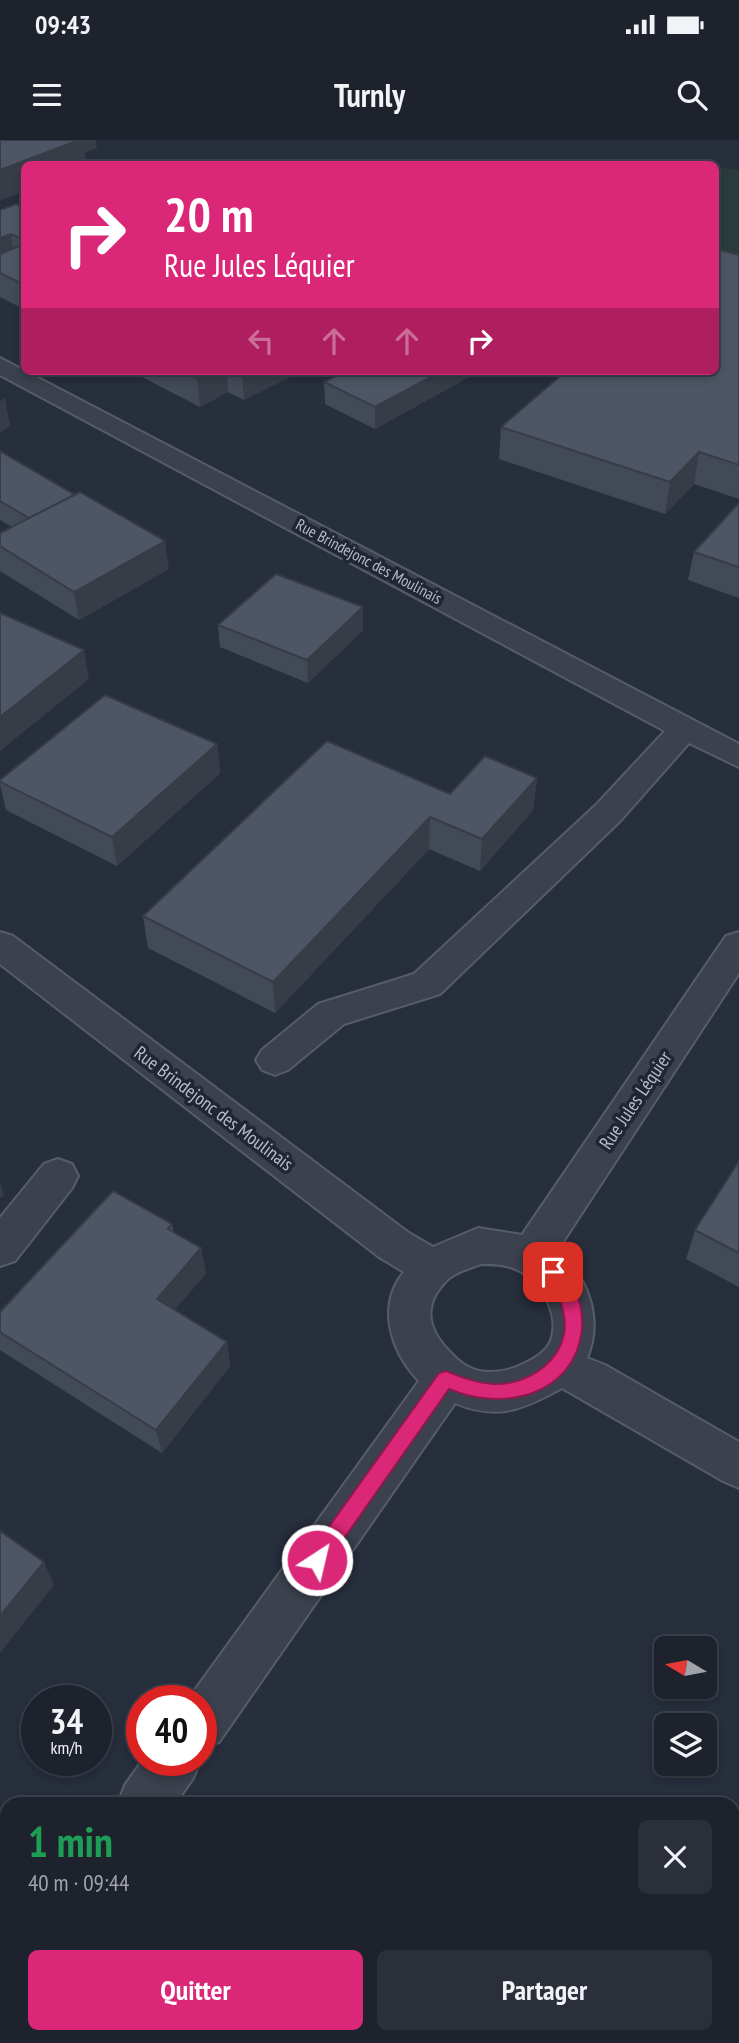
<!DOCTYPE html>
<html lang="fr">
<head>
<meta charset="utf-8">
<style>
  body { margin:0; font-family:"PT Sans Narrow",sans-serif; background:#2a2f39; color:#f1f3f6; height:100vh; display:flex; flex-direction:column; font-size:26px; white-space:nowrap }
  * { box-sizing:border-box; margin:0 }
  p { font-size:23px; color:#a0a4aa }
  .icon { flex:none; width:38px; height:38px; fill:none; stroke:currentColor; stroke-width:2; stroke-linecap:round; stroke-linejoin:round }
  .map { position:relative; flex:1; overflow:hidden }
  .drawer { position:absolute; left:0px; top:1657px; width:740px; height:247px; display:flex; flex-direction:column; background:#1d222d; border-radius:21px 21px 0 0; box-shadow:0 4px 10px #0003,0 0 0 2px #3b3f49 }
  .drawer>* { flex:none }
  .banner { position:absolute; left:21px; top:21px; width:698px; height:214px; border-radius:10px; box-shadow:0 4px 10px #0003,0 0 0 2px #3b3f49; background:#db2777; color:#fff; overflow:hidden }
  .needle { width:46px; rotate:280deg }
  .fabs { position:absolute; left:654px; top:1496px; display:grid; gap:14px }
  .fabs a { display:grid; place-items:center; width:63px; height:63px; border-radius:10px; background:#1d222d; box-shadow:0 4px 10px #0003,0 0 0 2px #3b3f49; font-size:35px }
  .speed { position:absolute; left:21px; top:1545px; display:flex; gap:14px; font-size:35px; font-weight:700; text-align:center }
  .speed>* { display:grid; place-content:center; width:91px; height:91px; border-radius:50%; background:#1d222d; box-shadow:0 4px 10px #0003,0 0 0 2px #3b3f49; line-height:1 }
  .speed small { font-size:18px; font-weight:400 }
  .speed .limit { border:10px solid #d22; background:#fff; color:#111 }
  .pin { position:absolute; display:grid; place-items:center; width:60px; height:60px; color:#fff; margin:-30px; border-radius:14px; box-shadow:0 4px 10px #0006 }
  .me { position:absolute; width:77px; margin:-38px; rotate:35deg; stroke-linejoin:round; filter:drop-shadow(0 0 5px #0008) }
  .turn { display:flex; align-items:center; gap:24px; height:147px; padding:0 28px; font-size:32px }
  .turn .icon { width:91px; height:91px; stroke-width:2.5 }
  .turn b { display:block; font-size:49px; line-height:60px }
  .lanes { display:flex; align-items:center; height:66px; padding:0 28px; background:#0003; justify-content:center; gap:35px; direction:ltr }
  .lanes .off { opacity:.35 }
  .round { display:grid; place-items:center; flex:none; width:74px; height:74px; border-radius:10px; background:#2a2f39 }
  .headline { display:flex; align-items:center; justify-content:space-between; height:119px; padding:0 28px }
  h1 { font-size:42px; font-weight:800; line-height:52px; color:#1e9e55 }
  .primary-button { display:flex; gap:14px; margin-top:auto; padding:14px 28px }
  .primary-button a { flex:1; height:80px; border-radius:10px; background:#db2777; color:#fff; font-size:28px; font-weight:800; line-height:80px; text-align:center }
  .primary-button a+a { background:#2a2f39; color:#f1f3f6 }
  .status { display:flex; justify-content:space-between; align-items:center; height:49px; padding:0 35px; background:#1d222d; direction:ltr }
  .status svg { height:19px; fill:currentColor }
  header { display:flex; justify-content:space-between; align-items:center; height:91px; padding:0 28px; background:#1d222d; font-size:32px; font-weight:800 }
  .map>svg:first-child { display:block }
</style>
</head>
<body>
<div class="status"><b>09:43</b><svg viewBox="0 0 49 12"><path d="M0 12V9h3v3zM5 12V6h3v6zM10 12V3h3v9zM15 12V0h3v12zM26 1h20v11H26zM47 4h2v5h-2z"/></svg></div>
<header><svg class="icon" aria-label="menu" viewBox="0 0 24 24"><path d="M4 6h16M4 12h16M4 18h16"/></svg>Turnly<svg class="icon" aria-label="search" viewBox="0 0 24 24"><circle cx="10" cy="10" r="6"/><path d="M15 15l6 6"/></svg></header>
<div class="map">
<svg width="739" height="1903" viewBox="0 0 739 1903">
  <rect width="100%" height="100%" fill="#272e3c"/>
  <!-- green -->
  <polygon fill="#2a3b3e" points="716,26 739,30 739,127 716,123"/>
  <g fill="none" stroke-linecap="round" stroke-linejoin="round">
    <defs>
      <g id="minor">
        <polygon points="0,218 739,604 739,627 689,603 620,681 440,854 344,884 288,930 275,935 262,930 256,920 262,910 318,864 414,834 596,665 665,591 0,235"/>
        <path d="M0,792l13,4 396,297 24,14 45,-19 44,7 204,-299 13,-4v41l-182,278c32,26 46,69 30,107l18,7 134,77v46l-16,-7 -161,-93c-38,21 -65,33 -107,15l-236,339 -18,7v-48h-14l232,-320c-28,-29 -43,-75 -15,-109l-25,-15 -379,-293zM481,1124c10,0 22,0 32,4 27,9 49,47 37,75 -5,9 -16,16 -25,20 -13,7 -30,11 -46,8 -11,-3 -20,-9 -27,-17 -24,-23 -31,-48 -5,-74 8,-8 24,-12 34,-16z"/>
        <polygon points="58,1019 72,1024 78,1036 72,1048 15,1121 0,1126 0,1078 44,1024"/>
        <polygon points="143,1620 201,1620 193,1638 175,1664 118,1664 125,1645"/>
        <polygon points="7,1829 7,1892 0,1895 0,1832"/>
      </g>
    </defs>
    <!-- minor casing -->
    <use href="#minor" stroke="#565c68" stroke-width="4"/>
    <!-- minor -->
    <use href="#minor" fill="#3b414d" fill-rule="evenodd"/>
  </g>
  <!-- wall -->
  <g fill="#434a57">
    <polygon points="24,68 24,169 0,157 0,70"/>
    <polygon points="739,115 739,359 694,344 665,374 499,319 501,287"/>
    <polygon points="137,231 302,231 244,260 228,252 200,267 138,235"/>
    <polygon points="469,237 375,289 325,264 324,242"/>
    <polygon points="0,311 169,429 79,480 0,431 0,393 12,387 0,380"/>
    <polygon points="739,364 739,458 688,440 694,412"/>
    <polygon points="363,467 363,490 308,543 220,507 218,485"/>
    <polygon points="217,604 220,633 117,726 6,670 0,645 0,640"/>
    <polygon points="537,638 533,670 480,731 429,709 275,873 148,808 143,776 450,654"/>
    <polygon points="739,1021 739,1147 686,1119 695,1090"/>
    <polygon points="172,1084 174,1092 201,1108 206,1134 174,1170 227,1202 230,1226 162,1313 0,1210 0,1172"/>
    <polygon points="679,1897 733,1897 739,1903 675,1903"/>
  </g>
  <!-- shaded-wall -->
  <g fill="#373c47">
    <polygon points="67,0 96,0 97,8 85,13 86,24 24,24 24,51 0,61 0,30"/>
    <polygon points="11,94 14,114 0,120 0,98"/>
    <polygon points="214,231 227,231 228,252 200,267 197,239"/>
    <polygon points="246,231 302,231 244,260 242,233"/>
    <polygon points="442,231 469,231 469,237 375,289 375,267"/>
    <polygon points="5,258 10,286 0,293 0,261"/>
    <polygon points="699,312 694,344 665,374 670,342"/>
    <polygon points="165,401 169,429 79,480 74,452"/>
    <polygon points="363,467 363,490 308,543 307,520"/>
    <polygon points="84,510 89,539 0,611 0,577"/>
    <polygon points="217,604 220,633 117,726 112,697"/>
    <polygon points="537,638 533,670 480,731 482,699"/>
    <polygon points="430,677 429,709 275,873 273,842"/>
    <polygon points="0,1042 4,1055 0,1059"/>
    <polygon points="201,1108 206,1134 162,1184 157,1159"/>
    <polygon points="227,1202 230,1226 162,1313 156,1290"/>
    <polygon points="44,1422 54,1445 0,1513 0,1476"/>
  </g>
  <!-- building -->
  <g fill="#4e5665" stroke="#373c47" stroke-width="2">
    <polygon points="0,0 79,0 0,30"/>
    <polygon points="16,64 24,68 24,99 22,99 11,94 0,98 0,70"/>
    <polygon points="24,104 24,145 0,133 0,114"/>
    <polygon points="716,109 739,115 739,325 699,312 670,342 501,287 566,231 716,231"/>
    <polygon points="181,231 214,231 197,239"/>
    <polygon points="346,231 442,231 375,267 324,242"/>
    <polygon points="0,311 75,355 29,378 0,361"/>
    <polygon points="80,352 165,401 74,452 0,406 0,393"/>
    <polygon points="738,364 739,364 739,427 694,412"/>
    <polygon points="276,434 363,467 307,520 218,485"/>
    <polygon points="0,473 84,510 0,577"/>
    <polygon points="105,555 217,604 112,697 0,642 0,640"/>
    <polygon points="327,601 450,654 485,616 537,638 482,699 430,677 273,842 143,776"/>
    <polygon points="739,1021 739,1113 695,1090"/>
    <polygon points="113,1051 172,1084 168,1089 201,1108 157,1159 227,1202 156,1290 0,1192 0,1172"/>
    <polygon points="0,1391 44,1422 0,1476"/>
    <polygon points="733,1861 739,1867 739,1903 701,1903 694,1897 733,1897"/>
    <polygon points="685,1897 694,1897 701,1903 681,1903"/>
  </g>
  <!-- route -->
  <path fill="#db2777" stroke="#8e194d" stroke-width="2" d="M553,1125c8,3 12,11 18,18 9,13 12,31 11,46 -7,67 -79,83 -133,60l-125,178 -7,3 -7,-3 -3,-7 3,-7 129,-180 7,-2c15,6 30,12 47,13 37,2 78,-28 71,-68 -2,-18 -12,-28 -20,-44l2,-5z"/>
  <g text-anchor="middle" stroke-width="7" stroke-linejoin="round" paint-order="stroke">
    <!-- far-street labels -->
    <g font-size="16" fill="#b7bcc8" stroke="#202632">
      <text transform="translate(369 421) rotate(28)" y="6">Rue Brindejonc des Moulinais</text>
    </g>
    <!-- street labels -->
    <g font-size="19" fill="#b7bcc8" stroke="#202632">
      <text transform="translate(635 960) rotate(-56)" y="7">Rue Jules Léquier</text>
      <text transform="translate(214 968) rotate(37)" y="7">Rue Brindejonc des Moulinais</text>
    </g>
  </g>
</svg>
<div class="fabs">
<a><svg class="needle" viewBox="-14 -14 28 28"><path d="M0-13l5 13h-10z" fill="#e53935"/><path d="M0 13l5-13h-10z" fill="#a0a4aa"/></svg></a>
<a><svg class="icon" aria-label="layers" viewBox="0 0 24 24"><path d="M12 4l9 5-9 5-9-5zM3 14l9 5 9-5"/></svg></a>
</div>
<div class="speed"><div>34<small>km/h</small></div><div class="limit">40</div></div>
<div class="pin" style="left:553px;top:1132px;background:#d93025"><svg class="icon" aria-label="arrive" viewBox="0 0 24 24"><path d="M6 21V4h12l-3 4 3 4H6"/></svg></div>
<svg class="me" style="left:317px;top:1420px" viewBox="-20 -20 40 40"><circle r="17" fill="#db2777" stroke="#fff" stroke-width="3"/><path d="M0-11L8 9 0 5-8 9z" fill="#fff"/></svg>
<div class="banner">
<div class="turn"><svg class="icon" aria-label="right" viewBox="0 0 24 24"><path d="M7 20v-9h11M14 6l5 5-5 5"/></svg><div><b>20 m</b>Rue Jules Léquier</div></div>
<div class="lanes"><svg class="icon off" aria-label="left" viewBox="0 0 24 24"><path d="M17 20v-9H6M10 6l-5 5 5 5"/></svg><svg class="icon off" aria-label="ahead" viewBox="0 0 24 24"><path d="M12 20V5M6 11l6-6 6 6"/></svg><svg class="icon off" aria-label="ahead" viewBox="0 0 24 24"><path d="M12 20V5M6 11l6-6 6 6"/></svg><svg class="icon" aria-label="right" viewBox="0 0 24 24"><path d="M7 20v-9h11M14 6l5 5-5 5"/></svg></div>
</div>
<section class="drawer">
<div class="headline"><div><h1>1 min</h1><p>40 m · 09:44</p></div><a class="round"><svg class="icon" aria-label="close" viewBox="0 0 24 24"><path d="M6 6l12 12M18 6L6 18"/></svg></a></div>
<div class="primary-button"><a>Quitter</a><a>Partager</a></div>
</section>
</div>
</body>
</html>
